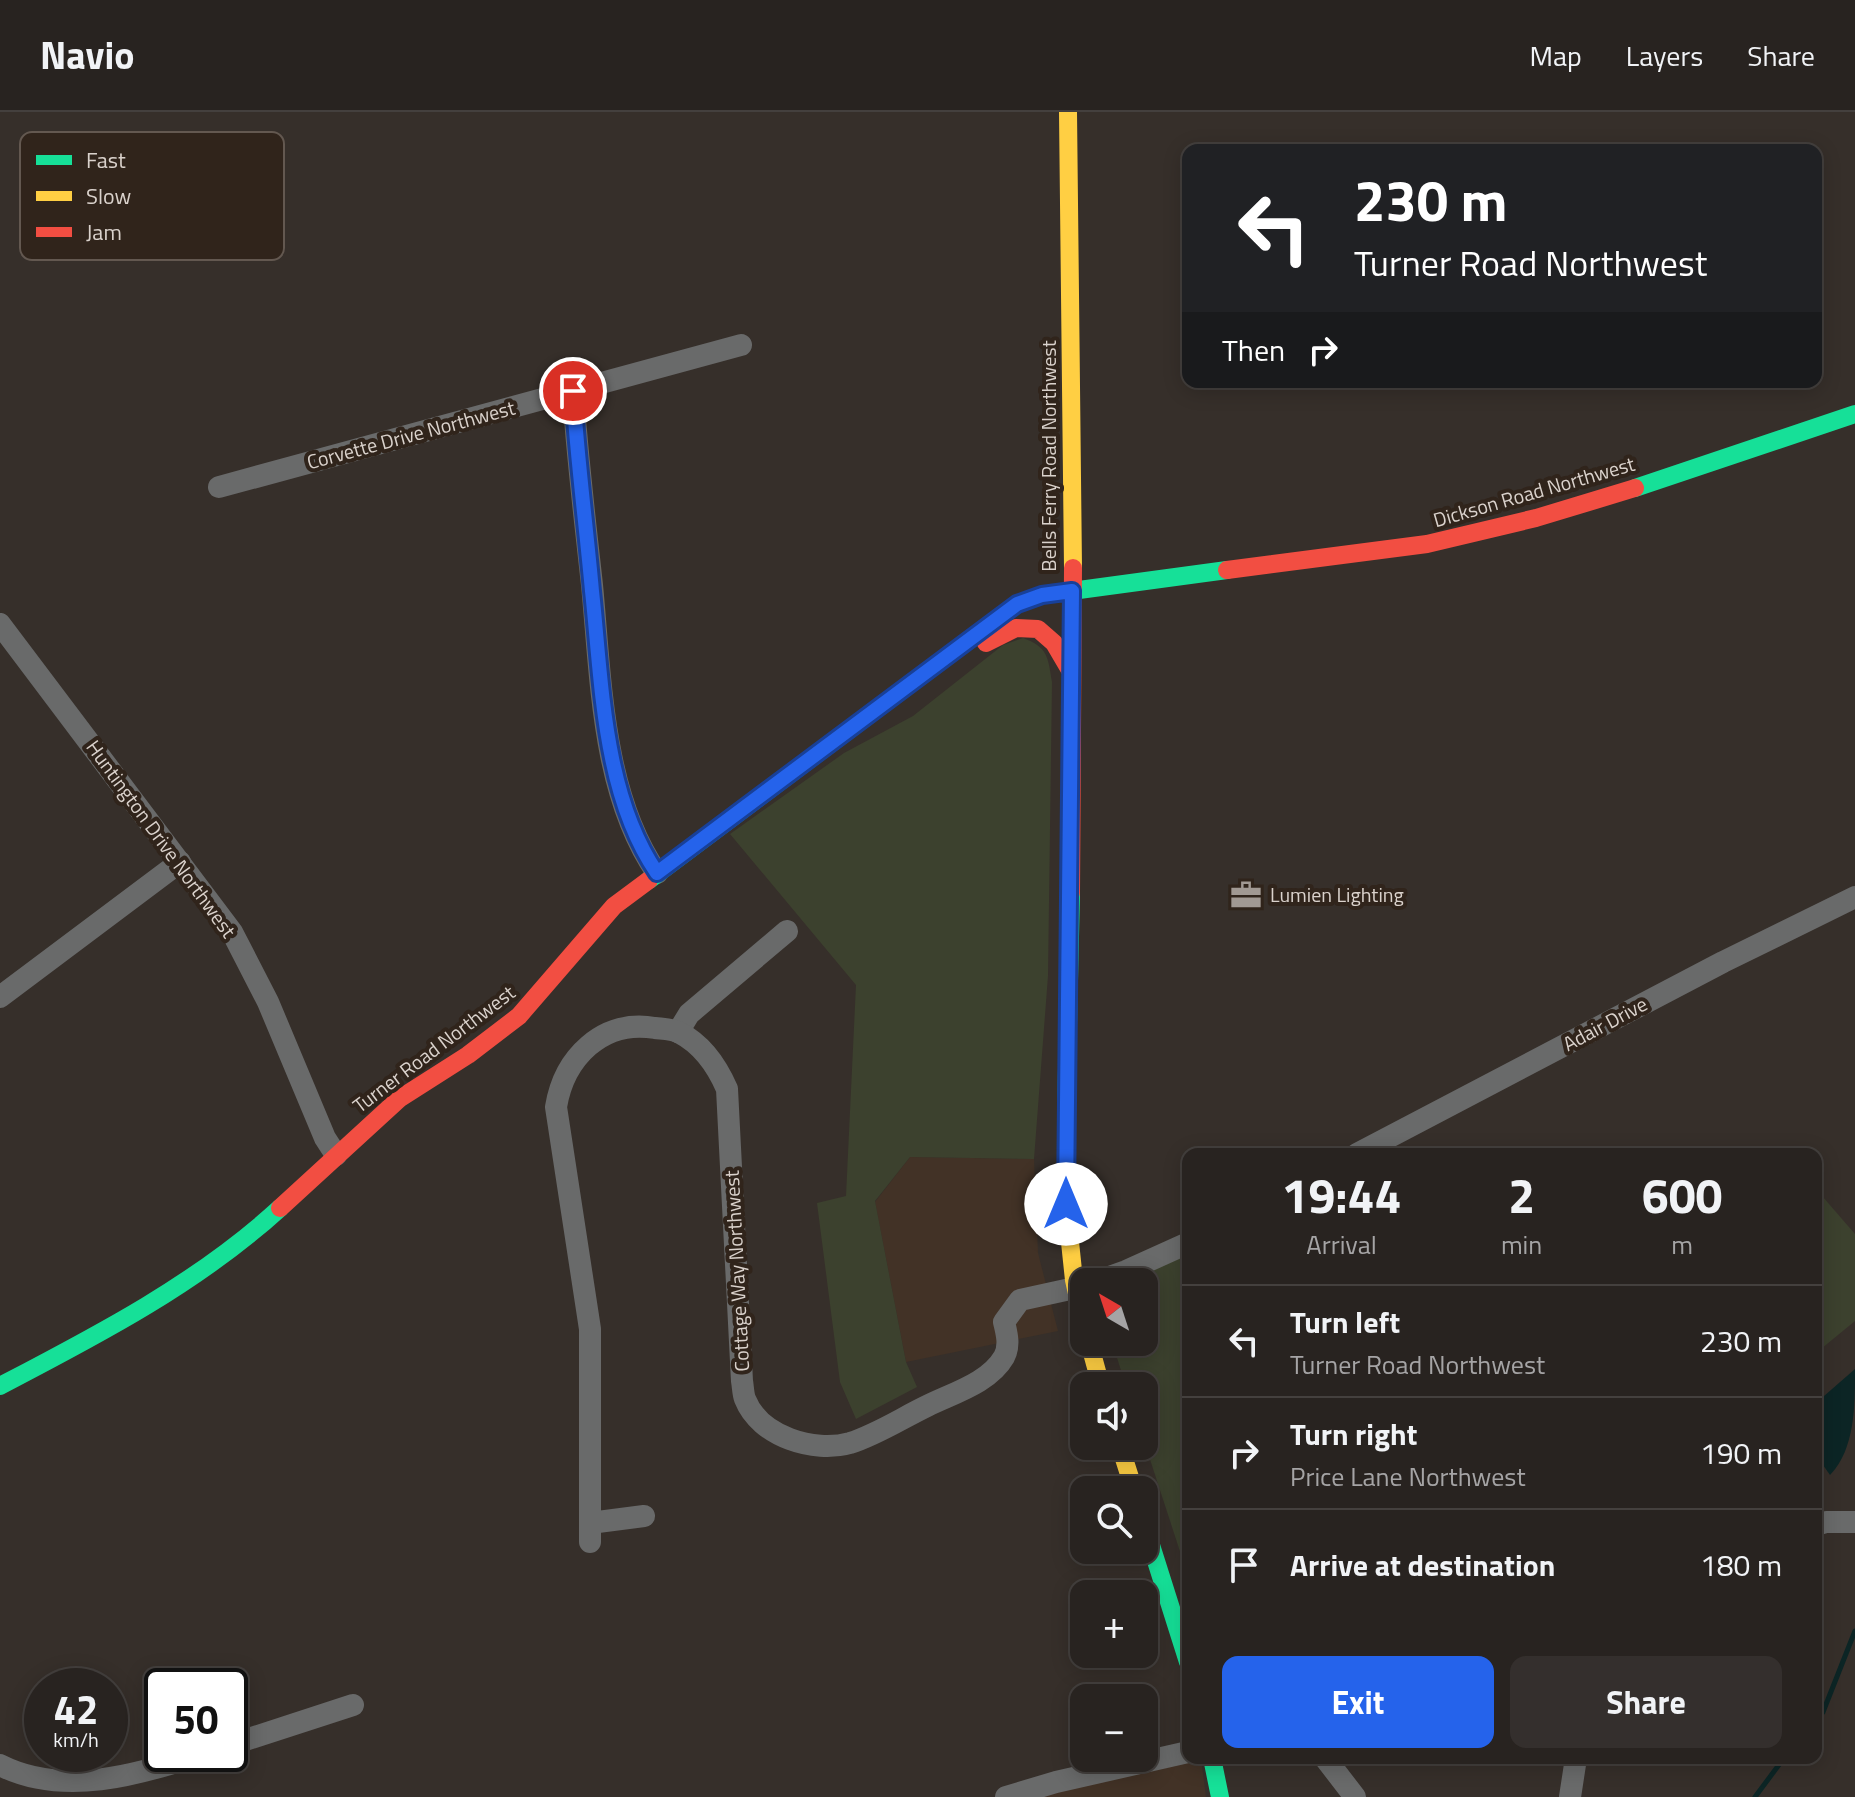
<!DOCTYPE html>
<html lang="en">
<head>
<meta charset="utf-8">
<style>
  body { margin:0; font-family:"Titillium Web",sans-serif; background:#342f2d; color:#f1f3f6; height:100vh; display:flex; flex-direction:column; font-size:30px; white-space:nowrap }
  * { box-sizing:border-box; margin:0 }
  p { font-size:26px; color:#a5a4a5 }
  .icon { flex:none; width:44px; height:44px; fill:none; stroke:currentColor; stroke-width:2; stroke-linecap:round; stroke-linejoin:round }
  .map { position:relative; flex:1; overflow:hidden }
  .details { position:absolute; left:1182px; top:1036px; width:640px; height:616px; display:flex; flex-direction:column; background:#282320; border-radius:16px; box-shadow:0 4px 20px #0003,0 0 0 2px #44403e }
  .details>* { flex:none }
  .banner { position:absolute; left:1182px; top:32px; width:640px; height:244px; border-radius:16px; box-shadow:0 4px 20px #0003,0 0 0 2px #44403e; background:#202124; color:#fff; overflow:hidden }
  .needle { width:52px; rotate:321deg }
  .fabs { position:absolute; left:1070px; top:1156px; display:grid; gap:16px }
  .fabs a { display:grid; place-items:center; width:88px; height:88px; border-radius:16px; background:#282320; box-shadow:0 4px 20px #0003,0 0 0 2px #44403e; font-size:40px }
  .speed { position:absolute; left:24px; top:1556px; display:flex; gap:16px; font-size:40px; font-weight:700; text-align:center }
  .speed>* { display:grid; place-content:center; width:104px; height:104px; border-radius:50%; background:#282320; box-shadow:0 4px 20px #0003,0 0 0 2px #44403e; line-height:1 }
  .speed small { font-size:20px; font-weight:400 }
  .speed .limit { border:4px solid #111; border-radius:12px; background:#fff; color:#111 }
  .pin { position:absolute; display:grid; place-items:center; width:68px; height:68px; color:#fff; margin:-34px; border:4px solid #fff; border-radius:50%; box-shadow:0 2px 8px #0007 }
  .me { position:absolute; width:88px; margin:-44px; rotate:0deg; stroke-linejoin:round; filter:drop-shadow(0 0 6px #0008) }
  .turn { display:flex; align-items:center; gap:28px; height:168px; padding:0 40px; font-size:36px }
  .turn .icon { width:104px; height:104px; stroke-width:2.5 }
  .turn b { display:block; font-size:56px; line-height:68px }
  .then { display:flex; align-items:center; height:76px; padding:0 40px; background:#0003; gap:16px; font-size:30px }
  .eta { display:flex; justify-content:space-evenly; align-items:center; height:136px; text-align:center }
  .eta b { font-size:48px; font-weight:700; line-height:56px }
  .action { display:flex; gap:16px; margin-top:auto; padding:16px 40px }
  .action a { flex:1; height:92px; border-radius:16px; background:#2563eb; color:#fff; font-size:32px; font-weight:700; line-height:92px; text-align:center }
  .action a+a { background:#342f2d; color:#f1f3f6 }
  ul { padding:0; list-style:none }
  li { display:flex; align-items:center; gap:24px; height:112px; padding:0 40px; border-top:2px solid #44403e }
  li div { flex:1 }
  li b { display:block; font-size:30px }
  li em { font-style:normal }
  header { display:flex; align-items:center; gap:48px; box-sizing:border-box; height:112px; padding:0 40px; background:#282320; border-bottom:2px solid #44403e }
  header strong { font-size:38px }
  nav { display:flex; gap:44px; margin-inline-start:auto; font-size:28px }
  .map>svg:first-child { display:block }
</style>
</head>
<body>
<header>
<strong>Navio</strong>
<nav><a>Map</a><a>Layers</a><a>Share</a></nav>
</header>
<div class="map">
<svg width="1855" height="1685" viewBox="0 0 1855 1685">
  <rect width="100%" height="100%" fill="#362f2a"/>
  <!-- built -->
  <g fill="#423226">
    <polygon points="910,1045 1034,1047 1038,1141 1058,1219 906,1250 875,1090"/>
    <polygon points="1188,1646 1201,1646 1206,1685 1025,1685"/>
  </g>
  <!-- green -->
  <g fill="#3c412e">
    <path d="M1023,526c25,9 25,19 29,44l-4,294 -14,183 -124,-2 -35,44 31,161 11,25 -61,32 -16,-37 -23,-179 29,-7 10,-211 -126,-151 114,-81 69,-37 90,-71z"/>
    <polygon points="1816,1077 1855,1122 1855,1209 1816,1241"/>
    <polygon points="1188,1141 1188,1464 1144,1329 1144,1274 1126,1274 1112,1230 1144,1230 1144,1170 1129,1170"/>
  </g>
  <!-- water -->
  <path fill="#0c2525" d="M1855,1257c0,37 0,80 -25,106l-14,-20v-52z"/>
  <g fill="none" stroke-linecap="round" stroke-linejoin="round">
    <!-- stream -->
    <g stroke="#0c2525" stroke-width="5">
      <polyline points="1816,1608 1823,1600 1855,1519"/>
      <polyline points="1755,1685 1784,1646"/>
    </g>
    <!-- street -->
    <g stroke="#696a6a" stroke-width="22">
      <path d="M573,279c4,65 12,129 19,194 9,93 10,209 65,288"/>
      <polyline points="219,375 741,233"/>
      <polyline points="0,512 232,820 268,890 325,1026 336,1043"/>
      <polyline points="0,885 180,750"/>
      <polyline points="678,920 689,902 787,819"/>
      <polyline points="1357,1042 1723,850 1855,785"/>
      <polyline points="1095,1170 1126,1159 1188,1131"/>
      <polyline points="590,1411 644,1404"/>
      <polyline points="1816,1413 1826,1410 1855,1410"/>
      <path d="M590,1430v-213l-34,-222c8,-49 46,-88 99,-79 8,1 18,1 25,5 23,12 37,33 47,56l15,292c1,5 1,13 3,18 15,38 69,54 105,44 26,-8 52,-25 77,-37 26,-13 62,-23 77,-49 6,-11 3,-23 0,-35l16,-22 64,-14"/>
      <polyline points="230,1633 353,1593"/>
      <polyline points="1325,1646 1355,1685"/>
      <path d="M0,1653c63,32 138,10 202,-11"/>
      <polyline points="1006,1685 1056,1670 1188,1640"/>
      <polyline points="1570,1685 1576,1646"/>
    </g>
    <!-- fast -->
    <g stroke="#16e098" stroke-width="18">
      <polyline points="1635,376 1855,302"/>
      <polyline points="649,768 1017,492 1042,483 1227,458"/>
      <polyline points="1068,1111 1066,1001 1071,781"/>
      <path d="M0,1274c98,-51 198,-103 280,-178"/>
      <polyline points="1144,1411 1188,1550"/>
      <polyline points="1212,1646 1220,1685"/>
    </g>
    <!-- slow -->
    <g stroke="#ffcf43" stroke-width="18">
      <polyline points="1068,0 1073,456"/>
      <polyline points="1068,1111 1074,1168 1084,1213"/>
      <polyline points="1089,1230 1101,1274"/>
      <polyline points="1120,1334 1134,1378"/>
    </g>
    <!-- jam -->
    <g stroke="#f24e42" stroke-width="18">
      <polyline points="1227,458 1427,432 1536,406 1635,376"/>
      <polyline points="986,531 1016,516 1038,517 1054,531 1071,560"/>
      <polyline points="1071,781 1073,456"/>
      <polyline points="280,1096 399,987 468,943 519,904 614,794 649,768"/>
    </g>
  </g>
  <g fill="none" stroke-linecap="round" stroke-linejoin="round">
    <defs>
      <path id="route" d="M573,279c4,67 13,133 19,200 10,92 11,203 65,282l360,-269 25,-9 30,-4 -6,613"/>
    </defs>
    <!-- route casing -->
    <use href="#route" stroke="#184099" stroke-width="20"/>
    <!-- route -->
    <use href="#route" stroke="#2563eb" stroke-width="14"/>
  </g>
  <!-- icons -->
  <defs>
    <symbol id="office-bare" viewBox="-9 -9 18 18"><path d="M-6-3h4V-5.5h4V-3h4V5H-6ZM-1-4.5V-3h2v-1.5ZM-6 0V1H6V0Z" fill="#a19993" stroke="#30241b" stroke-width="2.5" paint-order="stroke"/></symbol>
  </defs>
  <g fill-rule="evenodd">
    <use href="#office-bare" x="1224" y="761" width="44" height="44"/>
  </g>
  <g text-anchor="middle" stroke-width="8" stroke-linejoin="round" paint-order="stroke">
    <!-- street labels -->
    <g font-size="20" fill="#dad2cc" stroke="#30241b">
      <text transform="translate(411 323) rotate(-15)" y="7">Corvette Drive Northwest</text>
      <text transform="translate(1049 344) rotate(-90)" y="7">Bells Ferry Road Northwest</text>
      <text transform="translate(1534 380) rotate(-16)" y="7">Dickson Road Northwest</text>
      <text transform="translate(161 727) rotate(54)" y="7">Huntington Drive Northwest</text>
      <text transform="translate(1605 912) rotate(-28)" y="7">Adair Drive</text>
      <text transform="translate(434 937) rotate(-37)" y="7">Turner Road Northwest</text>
      <text transform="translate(737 1159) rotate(-93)" y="7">Cottage Way Northwest</text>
    </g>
    <!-- poi labels -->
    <g font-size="20" fill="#dad2cc" stroke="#30241b" text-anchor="start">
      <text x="1270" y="790">Lumien Lighting</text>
    </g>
  </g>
  <!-- legend -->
  <rect x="20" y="20" width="264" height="128" rx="12" fill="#30241b" stroke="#635850" stroke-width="2"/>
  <rect x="36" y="43" width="36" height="10" fill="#16e098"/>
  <rect x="36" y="79" width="36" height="10" fill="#ffcf43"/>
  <rect x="36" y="115" width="36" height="10" fill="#f24e42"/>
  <g font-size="22" fill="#dad2cc">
    <text x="86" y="56">Fast</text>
    <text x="86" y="92">Slow</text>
    <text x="86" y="128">Jam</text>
  </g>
</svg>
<div class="fabs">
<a><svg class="needle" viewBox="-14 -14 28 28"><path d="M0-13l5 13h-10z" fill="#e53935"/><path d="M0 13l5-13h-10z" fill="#a5a4a5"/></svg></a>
<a><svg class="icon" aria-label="sound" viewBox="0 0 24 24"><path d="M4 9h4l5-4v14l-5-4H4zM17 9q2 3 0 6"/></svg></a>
<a><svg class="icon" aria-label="search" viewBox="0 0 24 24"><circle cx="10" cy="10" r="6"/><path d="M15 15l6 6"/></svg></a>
<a>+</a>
<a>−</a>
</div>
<div class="speed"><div>42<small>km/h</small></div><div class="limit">50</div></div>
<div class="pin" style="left:573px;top:279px;background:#d93025"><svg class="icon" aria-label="arrive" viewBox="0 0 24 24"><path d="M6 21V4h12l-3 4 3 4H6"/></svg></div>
<svg class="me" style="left:1066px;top:1092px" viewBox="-20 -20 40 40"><circle r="19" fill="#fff"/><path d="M0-13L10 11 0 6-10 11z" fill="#2563eb"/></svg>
<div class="banner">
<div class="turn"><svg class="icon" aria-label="left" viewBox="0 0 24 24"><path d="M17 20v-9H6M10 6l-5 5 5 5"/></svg><div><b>230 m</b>Turner Road Northwest</div></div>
<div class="then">Then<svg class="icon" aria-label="right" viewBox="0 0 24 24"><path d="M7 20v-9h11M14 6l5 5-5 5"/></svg></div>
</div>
<section class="details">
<div class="eta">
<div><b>19:44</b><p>Arrival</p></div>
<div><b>2</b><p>min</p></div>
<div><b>600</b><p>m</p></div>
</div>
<ul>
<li><svg class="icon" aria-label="left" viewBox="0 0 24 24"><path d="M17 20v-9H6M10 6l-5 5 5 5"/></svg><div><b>Turn left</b><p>Turner Road Northwest</p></div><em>230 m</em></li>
<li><svg class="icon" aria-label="right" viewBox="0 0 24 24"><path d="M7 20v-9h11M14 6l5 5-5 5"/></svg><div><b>Turn right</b><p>Price Lane Northwest</p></div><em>190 m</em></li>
<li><svg class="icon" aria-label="arrive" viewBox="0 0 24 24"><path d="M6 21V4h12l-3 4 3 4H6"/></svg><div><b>Arrive at destination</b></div><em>180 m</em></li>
</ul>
<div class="action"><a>Exit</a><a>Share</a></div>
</section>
</div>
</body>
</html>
